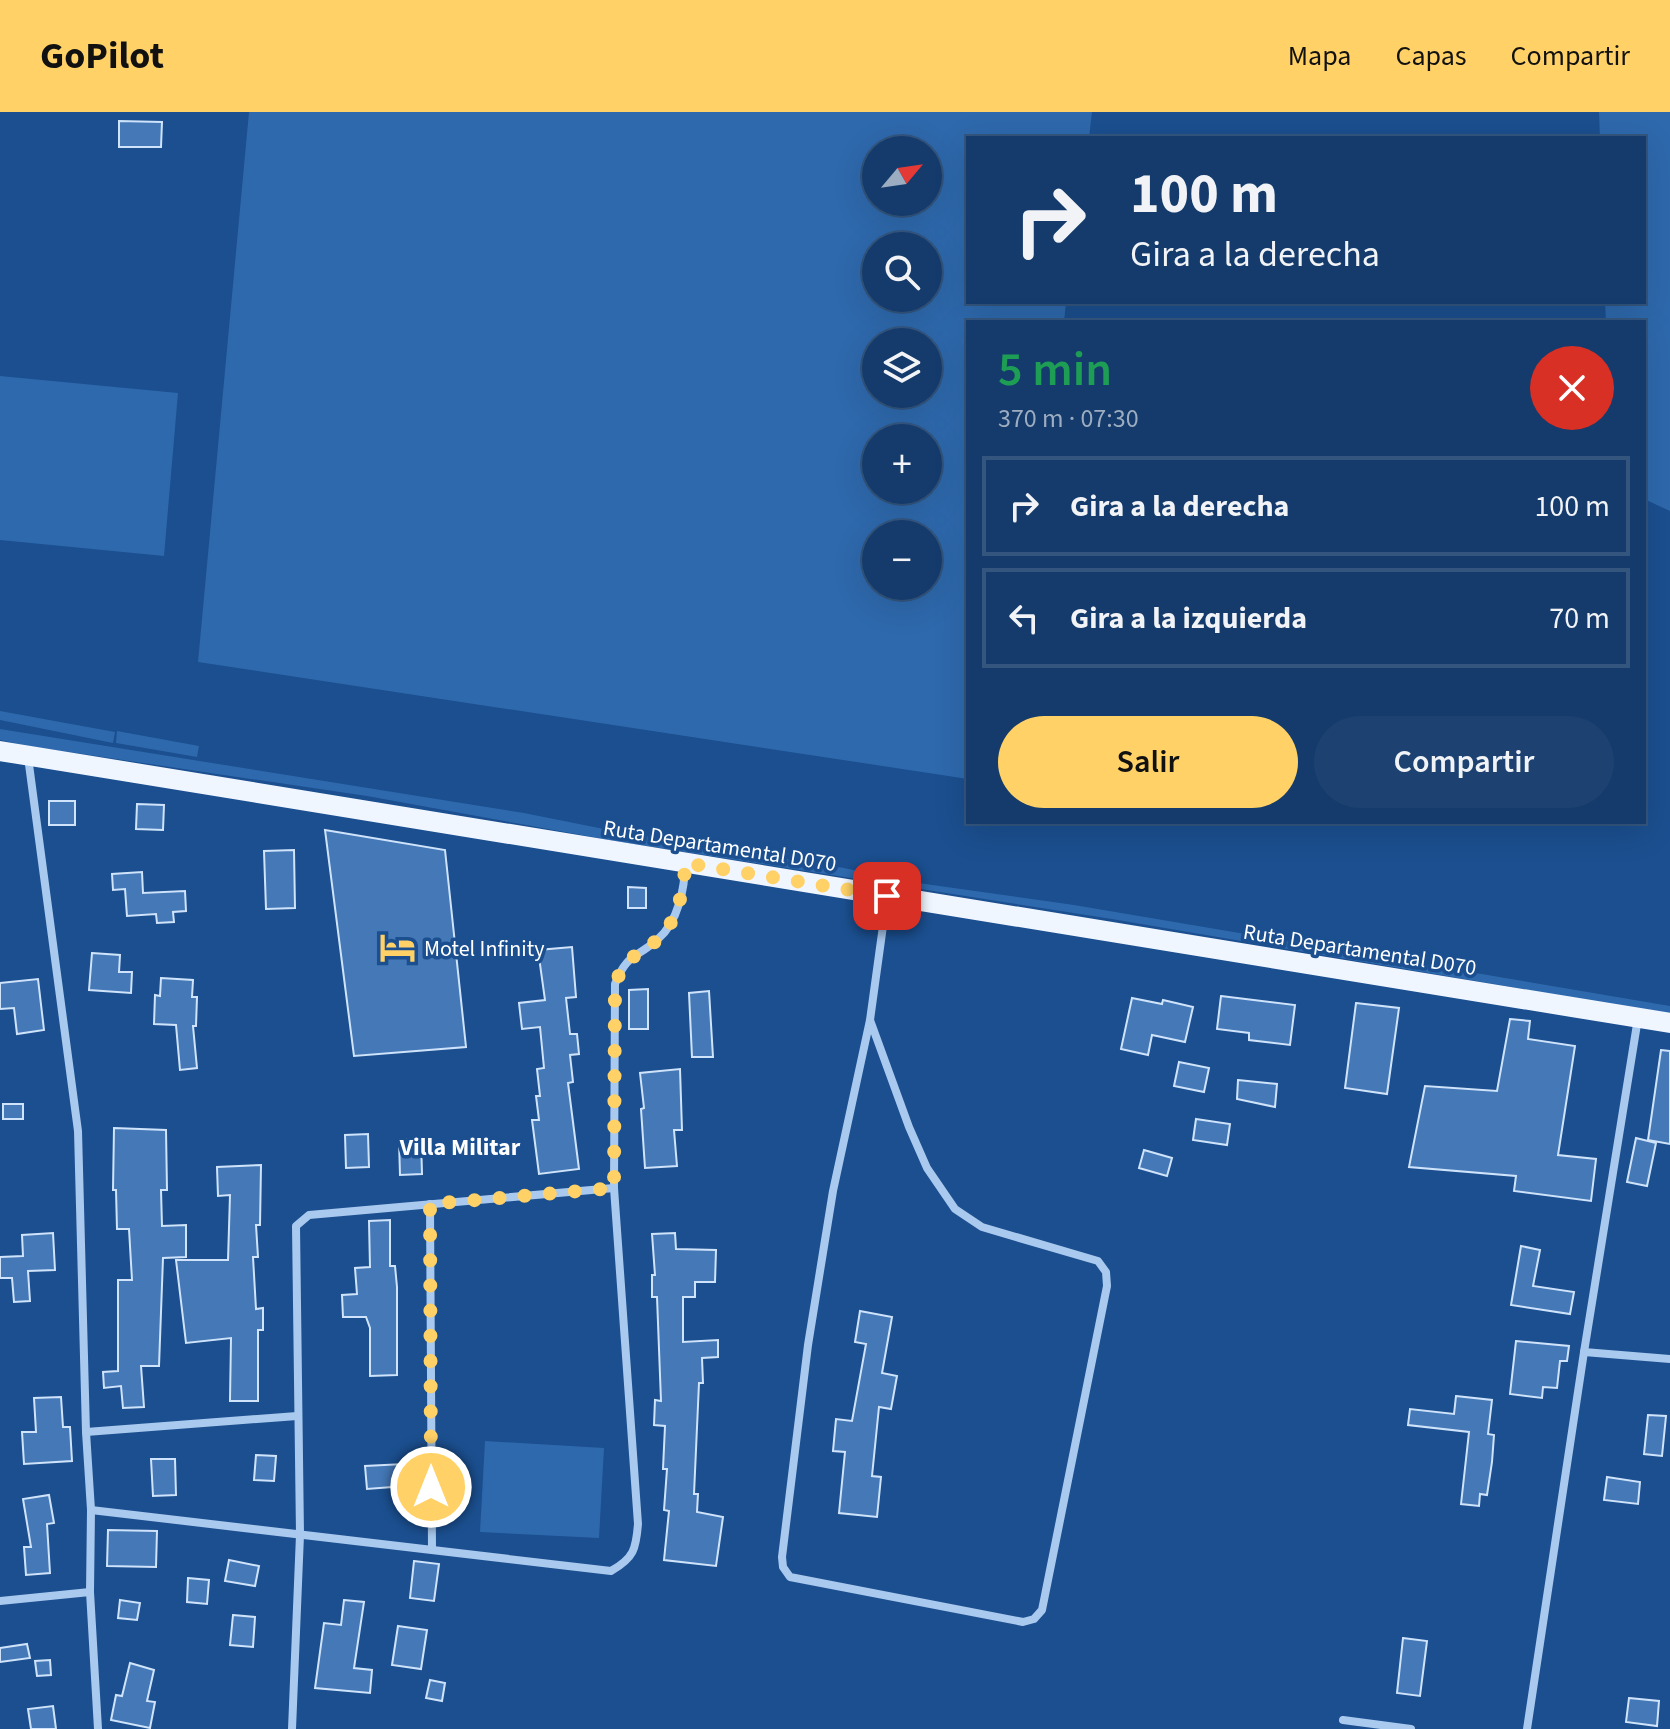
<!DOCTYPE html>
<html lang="es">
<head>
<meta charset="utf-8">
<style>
  body { margin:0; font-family:"Source Sans 3",sans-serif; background:#1d4271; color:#f1f3f6; height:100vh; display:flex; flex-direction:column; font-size:30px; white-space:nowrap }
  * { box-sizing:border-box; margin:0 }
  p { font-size:26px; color:#9dadc1 }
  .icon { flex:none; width:44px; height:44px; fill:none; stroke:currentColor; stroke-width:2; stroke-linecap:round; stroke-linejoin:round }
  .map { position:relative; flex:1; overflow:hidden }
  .details { position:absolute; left:966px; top:208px; width:680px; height:504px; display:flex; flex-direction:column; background:#143b6b; border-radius:0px; box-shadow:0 8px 32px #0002,0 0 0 2px #33557e }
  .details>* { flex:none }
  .banner { position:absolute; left:966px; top:24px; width:680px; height:168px; border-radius:0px; box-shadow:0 8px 32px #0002,0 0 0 2px #33557e; background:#143b6b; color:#f1f3f6; overflow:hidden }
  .needle { width:52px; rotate:61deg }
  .controls { position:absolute; left:862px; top:24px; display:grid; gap:16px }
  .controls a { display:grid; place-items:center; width:80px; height:80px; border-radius:50%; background:#143b6b; box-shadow:0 8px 32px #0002,0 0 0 2px #33557e; font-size:40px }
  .pin { position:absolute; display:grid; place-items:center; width:68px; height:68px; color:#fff; margin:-34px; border-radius:16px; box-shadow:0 4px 12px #0006 }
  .me { position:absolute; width:88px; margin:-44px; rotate:0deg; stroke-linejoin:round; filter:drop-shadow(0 0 6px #0008) }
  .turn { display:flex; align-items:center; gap:28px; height:168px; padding:0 32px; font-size:36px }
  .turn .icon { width:104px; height:104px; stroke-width:2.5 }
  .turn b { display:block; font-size:56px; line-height:68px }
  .round { display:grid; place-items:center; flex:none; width:84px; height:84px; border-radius:42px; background:#1d4271 }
  .summary { display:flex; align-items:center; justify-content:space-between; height:136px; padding:0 32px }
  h1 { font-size:48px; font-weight:600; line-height:60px; color:#1e9e55 }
  .primary-button { display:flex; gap:16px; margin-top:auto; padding:16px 32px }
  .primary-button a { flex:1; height:92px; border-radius:48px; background:#ffd166; color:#111; font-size:32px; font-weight:600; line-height:92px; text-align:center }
  .primary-button a+a { background:#1d4271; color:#f1f3f6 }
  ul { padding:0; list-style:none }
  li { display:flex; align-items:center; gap:24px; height:100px; margin:0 16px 12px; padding:0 16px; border:4px solid #33557e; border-radius:0px }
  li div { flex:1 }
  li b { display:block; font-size:30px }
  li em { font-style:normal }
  header { display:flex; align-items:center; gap:48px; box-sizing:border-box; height:112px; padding:0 40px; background:#ffd166; color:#111 }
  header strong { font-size:38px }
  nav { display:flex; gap:44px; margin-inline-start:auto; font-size:28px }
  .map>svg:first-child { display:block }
</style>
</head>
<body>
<header>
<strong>GoPilot</strong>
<nav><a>Mapa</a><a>Capas</a><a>Compartir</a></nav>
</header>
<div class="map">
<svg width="1670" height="1617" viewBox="0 0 1670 1617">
  <rect width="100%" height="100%" fill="#1b4f8f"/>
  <!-- green -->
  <g fill="#2e69ad" fill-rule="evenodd">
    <path d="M249,0h843l-3,26h-121v164h98l-2,20h-96v457l-770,-117zM928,38v52h-52v-52zM928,134v52h-52v-52zM928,230v52h-52v-52zM928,326v52h-52v-52zM928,422v52h-52v-52z"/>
    <polygon points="1599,0 1670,0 1670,399 1644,387 1644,210 1606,210 1605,190 1644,190 1644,26 1600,26"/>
    <polygon points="0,264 178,281 164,444 0,428"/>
    <polygon points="0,599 115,620 113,631 0,608"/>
    <polygon points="0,617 524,701 619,720 844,756 904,769 1074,793 1670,894 1670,902 1112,807 609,728 367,684 28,634 0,628"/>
    <polygon points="117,619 199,634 197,645 116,631"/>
    <polygon points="485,1329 604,1336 599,1426 480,1420"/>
  </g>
  <!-- building -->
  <g fill="#4478b7" stroke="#cfe3fa" stroke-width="2">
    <polygon points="119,9 162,10 161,35 119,35"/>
    <rect x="49" y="689" width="26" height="24"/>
    <polygon points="137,692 164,693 163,718 136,717"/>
    <polygon points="325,718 445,738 466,935 354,944"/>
    <polygon points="294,738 295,796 266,797 264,739"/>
    <polygon points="142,760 143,781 185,779 186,799 173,800 174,810 157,811 156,802 127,804 125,777 113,778 112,762"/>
    <polygon points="628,775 646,776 646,796 628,796"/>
    <polygon points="572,835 576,885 566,886 570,922 577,922 579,942 570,943 573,970 568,971 579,1057 539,1062 532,1008 539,1008 536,984 540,984 537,957 544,956 540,915 522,917 519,891 545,888 538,838"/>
    <polygon points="92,841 120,843 119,860 132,860 131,881 89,878"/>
    <polygon points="161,866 193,868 192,885 197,885 196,914 193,914 197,956 180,958 176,913 154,912 155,883 160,884"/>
    <polygon points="38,867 44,918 17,922 14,896 0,897 0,871"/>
    <polygon points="648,877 648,917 629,917 629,878"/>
    <polygon points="709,879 713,945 692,945 689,881"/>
    <polygon points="1221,884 1295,893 1290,933 1249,928 1249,921 1217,917"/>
    <polygon points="1132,886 1162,892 1163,888 1193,895 1185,930 1152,923 1148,943 1121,937"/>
    <polygon points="1356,891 1399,896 1387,982 1345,976"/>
    <polygon points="1510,907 1530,909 1528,927 1575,934 1558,1043 1596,1047 1591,1089 1514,1079 1516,1064 1409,1055 1425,974 1497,979"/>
    <polygon points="1661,938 1670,939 1670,1032 1648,1028"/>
    <polygon points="1179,950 1209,956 1204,980 1174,974"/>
    <polygon points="680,957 682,1018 674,1018 677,1054 645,1056 641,997 644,996 640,961"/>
    <polygon points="1238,968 1277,972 1275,995 1237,987"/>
    <rect x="3" y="992" width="20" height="15"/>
    <polygon points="1196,1007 1230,1012 1227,1033 1193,1028"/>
    <polygon points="114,1016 166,1018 167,1078 161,1078 162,1114 186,1113 186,1145 163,1146 159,1254 141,1254 144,1295 123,1296 121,1274 104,1276 103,1260 118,1259 118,1168 132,1168 129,1117 117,1117 116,1078 113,1078"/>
    <polygon points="368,1022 369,1055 346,1056 345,1023"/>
    <polygon points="1636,1026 1656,1031 1647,1074 1627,1070"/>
    <polygon points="421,1027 422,1062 400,1063 399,1028"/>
    <polygon points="1144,1038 1172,1046 1167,1064 1139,1056"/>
    <polygon points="261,1053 260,1113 256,1113 258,1145 253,1145 256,1197 263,1196 263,1218 258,1218 258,1289 230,1289 231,1226 186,1231 176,1148 228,1148 230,1083 218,1084 217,1055"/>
    <polygon points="390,1108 390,1154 395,1154 397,1175 397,1263 370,1264 370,1216 366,1205 343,1205 342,1183 357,1182 355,1156 370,1155 369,1109"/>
    <polygon points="53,1121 55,1158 28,1159 30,1189 14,1190 12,1166 0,1166 0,1145 23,1144 22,1123"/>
    <polygon points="675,1121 676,1137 716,1138 715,1170 695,1170 695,1185 683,1185 683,1230 718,1228 718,1245 702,1246 703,1271 699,1271 694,1382 698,1382 697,1400 723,1405 716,1454 664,1448 669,1399 664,1398 667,1357 663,1357 665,1314 654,1313 655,1288 661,1289 657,1185 652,1185 652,1163 655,1163 652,1122"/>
    <polygon points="1521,1134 1540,1138 1533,1174 1574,1180 1570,1202 1511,1193"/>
    <polygon points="860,1199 892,1205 882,1261 897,1264 891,1297 879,1295 872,1364 881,1365 877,1405 839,1401 845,1340 833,1339 836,1307 852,1309 866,1232 855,1230"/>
    <polygon points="1516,1229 1569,1234 1567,1249 1560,1249 1557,1276 1543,1275 1542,1286 1510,1282"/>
    <polygon points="1456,1284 1492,1288 1488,1322 1494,1323 1492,1350 1487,1383 1480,1382 1479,1394 1461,1392 1469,1320 1408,1313 1410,1297 1454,1302"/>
    <polygon points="61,1285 63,1315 70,1315 72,1349 24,1352 22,1320 36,1320 34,1286"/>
    <polygon points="1648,1303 1666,1304 1662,1344 1644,1342"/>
    <polygon points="256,1343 276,1344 274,1369 254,1368"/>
    <polygon points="151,1347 175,1347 176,1383 153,1384"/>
    <polygon points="404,1352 405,1374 367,1377 365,1354"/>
    <polygon points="1607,1365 1640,1370 1638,1392 1604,1388"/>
    <polygon points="49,1383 54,1411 47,1412 50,1461 26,1463 24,1435 31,1435 23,1387"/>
    <polygon points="108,1418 157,1419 156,1455 107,1454"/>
    <polygon points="229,1448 259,1454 255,1474 225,1469"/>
    <polygon points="414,1449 439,1452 434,1489 410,1486"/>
    <polygon points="188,1466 209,1468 207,1492 187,1490"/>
    <polygon points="120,1488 140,1491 137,1508 118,1506"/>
    <polygon points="344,1488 364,1490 354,1556 372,1558 370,1581 315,1576 324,1511 341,1513"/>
    <polygon points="233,1503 255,1505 253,1535 230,1533"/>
    <polygon points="398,1514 427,1518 421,1557 392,1553"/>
    <polygon points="1403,1526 1427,1529 1420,1584 1397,1581"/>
    <polygon points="27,1532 30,1546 0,1550 0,1536"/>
    <polygon points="50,1548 51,1563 37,1564 35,1549"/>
    <polygon points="130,1551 154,1558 147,1589 155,1590 150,1616 111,1608 116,1583 122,1584"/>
    <polygon points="430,1568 445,1571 442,1589 426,1586"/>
    <polygon points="1629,1586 1659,1589 1657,1614 1626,1610"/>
    <polygon points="53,1594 56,1617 31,1617 28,1597"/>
  </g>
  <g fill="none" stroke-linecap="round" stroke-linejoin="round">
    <!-- street -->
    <g stroke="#a9c9ee" stroke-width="8">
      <polyline points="28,645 78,1019 86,1320 91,1398 90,1480 98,1617"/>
      <polyline points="870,908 909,1015 927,1056 955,1097 982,1115 1098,1149 1106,1160 1107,1174 1042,1498 1034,1507 1023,1510 790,1465 783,1455 782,1445 808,1233 833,1079 870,908 887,785"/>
      <polyline points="430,1092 432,1437"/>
      <polyline points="1584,1240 1670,1247"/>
      <polyline points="86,1320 297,1304"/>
      <path d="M91,1398l520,61c23,-13 25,-22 27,-47l-24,-336 1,-204c12,-31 21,-25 43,-45 20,-17 27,-51 27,-76"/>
      <polyline points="0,1489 90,1480"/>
      <polyline points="1343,1608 1411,1617"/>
      <polyline points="292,1617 300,1423 296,1114 309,1103 614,1076"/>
      <polyline points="1527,1617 1584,1240 1638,906"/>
    </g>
    <!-- primary -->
    <polyline stroke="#f0f6ff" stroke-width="20" points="0,639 1670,911"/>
  </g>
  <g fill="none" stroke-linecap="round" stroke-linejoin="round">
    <!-- route -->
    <path stroke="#ffd166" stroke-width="14" stroke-dasharray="0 25.2" d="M431,1375l-1,-283 184,-16 1,-204c13,-32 21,-25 43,-45 19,-16 27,-52 27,-76l202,33"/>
  </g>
  <!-- icons -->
  <defs>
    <symbol id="hotel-bare" viewBox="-9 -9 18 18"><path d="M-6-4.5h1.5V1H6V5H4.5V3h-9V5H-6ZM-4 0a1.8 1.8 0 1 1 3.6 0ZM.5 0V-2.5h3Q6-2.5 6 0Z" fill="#ffd166" stroke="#1b4f8f" stroke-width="2.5" paint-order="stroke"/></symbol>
  </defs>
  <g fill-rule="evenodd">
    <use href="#hotel-bare" x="372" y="810" width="51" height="51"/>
  </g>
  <g text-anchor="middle" stroke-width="7" stroke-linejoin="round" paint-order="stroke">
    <!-- street labels -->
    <g font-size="22" fill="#fff" stroke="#1b4f8f">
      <text transform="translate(720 733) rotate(9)" y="8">Ruta Departamental D070</text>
      <text transform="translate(1360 837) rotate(9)" y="8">Ruta Departamental D070</text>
    </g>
    <!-- poi labels -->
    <g font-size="22" fill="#fff" stroke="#1b4f8f" text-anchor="start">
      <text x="424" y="844">Motel Infinity</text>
    </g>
    <!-- neighbourhood labels -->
    <g font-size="24" font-weight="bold" fill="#fff" stroke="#1b4f8f">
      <text x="460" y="1043">Villa Militar</text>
    </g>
  </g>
</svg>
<div class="controls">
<a><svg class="needle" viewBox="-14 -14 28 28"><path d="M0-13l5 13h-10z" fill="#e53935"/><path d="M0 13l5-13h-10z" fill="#9dadc1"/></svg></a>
<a><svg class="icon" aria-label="search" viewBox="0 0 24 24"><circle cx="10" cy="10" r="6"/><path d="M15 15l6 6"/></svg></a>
<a><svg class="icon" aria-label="layers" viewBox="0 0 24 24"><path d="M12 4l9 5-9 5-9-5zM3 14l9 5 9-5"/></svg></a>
<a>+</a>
<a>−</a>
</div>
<div class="pin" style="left:887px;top:784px;background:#d93025"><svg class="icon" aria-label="arrive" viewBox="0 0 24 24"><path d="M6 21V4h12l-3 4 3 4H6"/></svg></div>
<svg class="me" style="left:431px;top:1375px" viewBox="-20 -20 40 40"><circle r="17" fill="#ffd166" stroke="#fff" stroke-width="3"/><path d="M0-11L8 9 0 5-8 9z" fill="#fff"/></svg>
<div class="banner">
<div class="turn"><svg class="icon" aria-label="right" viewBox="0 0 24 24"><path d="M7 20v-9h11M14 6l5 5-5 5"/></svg><div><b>100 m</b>Gira a la derecha</div></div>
</div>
<section class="details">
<div class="summary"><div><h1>5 min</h1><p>370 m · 07:30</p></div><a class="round" style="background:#d93025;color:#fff"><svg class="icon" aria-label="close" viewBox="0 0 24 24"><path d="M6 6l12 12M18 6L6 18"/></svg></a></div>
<ul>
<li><svg class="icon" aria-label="right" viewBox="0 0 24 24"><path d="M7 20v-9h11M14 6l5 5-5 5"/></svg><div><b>Gira a la derecha</b></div><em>100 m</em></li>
<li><svg class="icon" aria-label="left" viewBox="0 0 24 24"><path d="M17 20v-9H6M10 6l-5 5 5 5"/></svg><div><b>Gira a la izquierda</b></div><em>70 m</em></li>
</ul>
<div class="primary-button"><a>Salir</a><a>Compartir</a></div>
</section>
</div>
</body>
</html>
